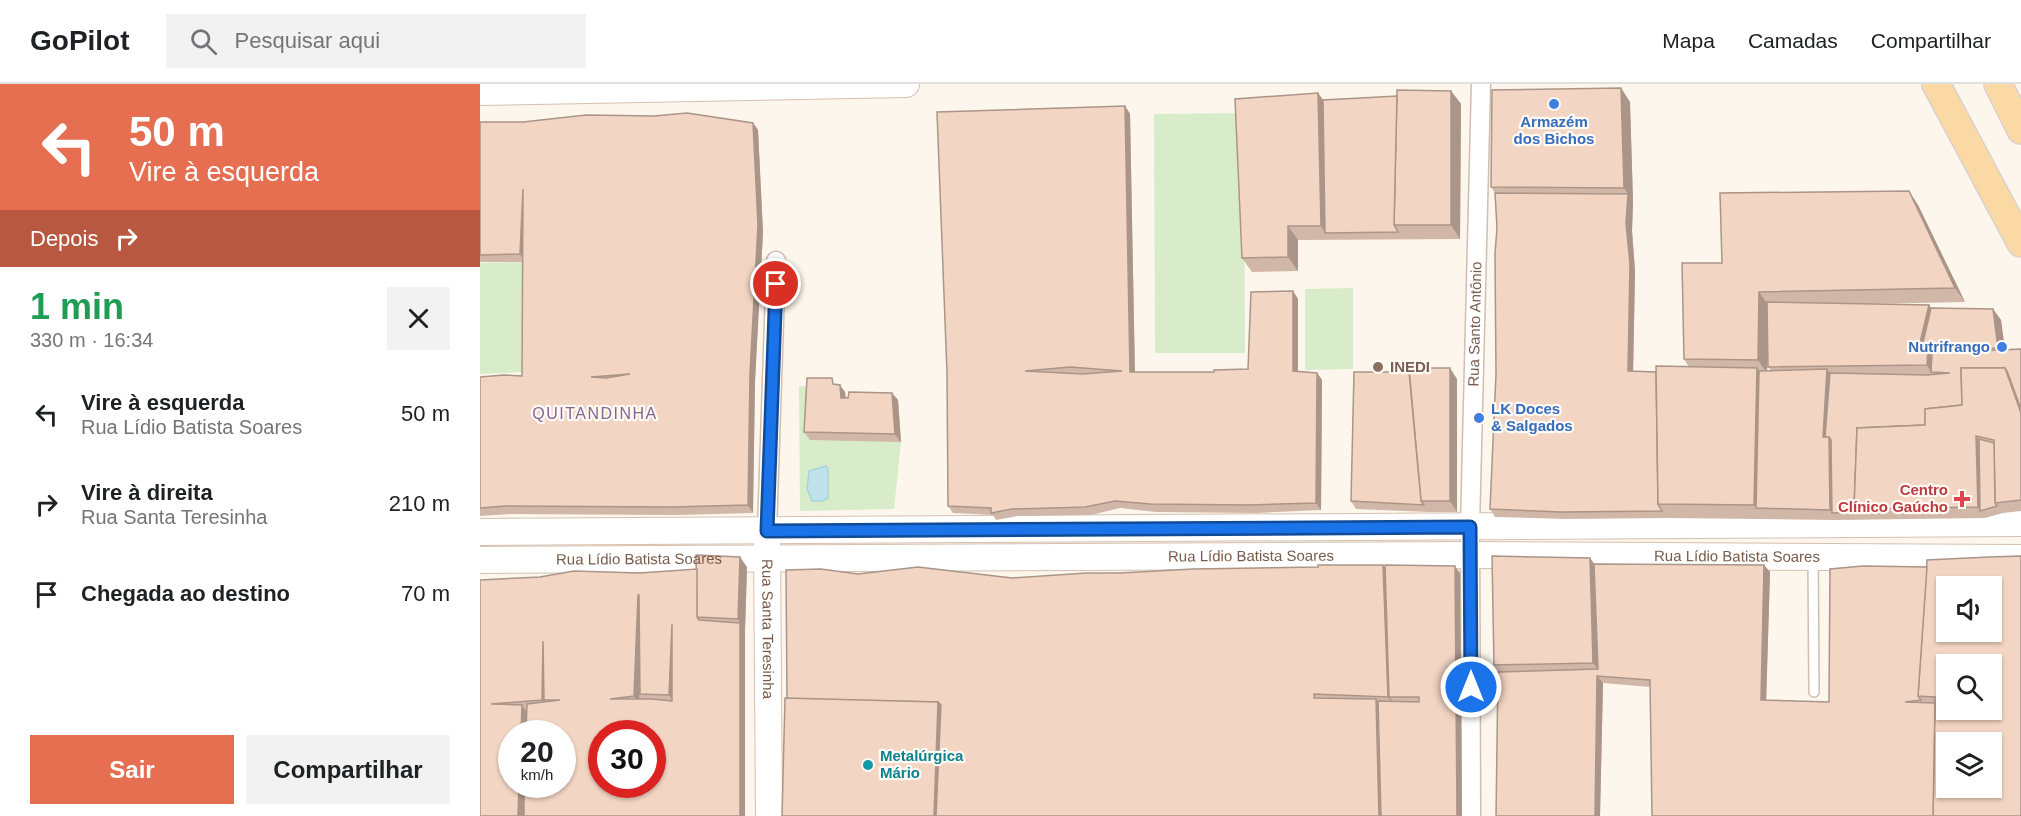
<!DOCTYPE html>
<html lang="pt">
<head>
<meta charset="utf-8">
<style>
  body { margin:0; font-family:Arial,sans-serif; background:#f2f2f2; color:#202124; height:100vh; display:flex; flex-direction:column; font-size:22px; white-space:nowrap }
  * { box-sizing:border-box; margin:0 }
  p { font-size:20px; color:#757577 }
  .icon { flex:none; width:33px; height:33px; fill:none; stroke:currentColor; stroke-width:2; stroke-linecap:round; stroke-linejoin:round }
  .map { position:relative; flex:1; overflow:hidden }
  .side { display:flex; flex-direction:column; background:#fff; width:480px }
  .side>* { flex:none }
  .hud { background:#e76f51; color:#fff; overflow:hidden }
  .tools { position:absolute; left:1456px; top:492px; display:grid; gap:12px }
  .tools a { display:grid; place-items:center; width:66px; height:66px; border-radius:0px; background:#fff; box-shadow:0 2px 4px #0004; font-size:30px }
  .speed { position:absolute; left:18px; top:636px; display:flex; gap:12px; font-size:30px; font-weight:700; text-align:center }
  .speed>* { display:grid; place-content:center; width:78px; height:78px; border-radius:50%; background:#fff; box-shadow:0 2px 4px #0004; line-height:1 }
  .speed small { font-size:15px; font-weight:400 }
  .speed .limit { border:9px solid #d22; background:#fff; color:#111 }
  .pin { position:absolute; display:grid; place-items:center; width:51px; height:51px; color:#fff; margin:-26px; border:3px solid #fff; border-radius:50%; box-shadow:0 2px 6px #0007 }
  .me { position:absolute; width:66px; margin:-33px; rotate:0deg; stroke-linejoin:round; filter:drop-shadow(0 0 4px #0008) }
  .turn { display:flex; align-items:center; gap:21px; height:126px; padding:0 30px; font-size:27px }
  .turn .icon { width:78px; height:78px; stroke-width:2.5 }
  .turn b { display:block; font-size:42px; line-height:51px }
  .then { display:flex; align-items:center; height:57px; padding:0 30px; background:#0003; gap:12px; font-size:22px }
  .round { display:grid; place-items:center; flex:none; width:63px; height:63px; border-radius:0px; background:#f2f2f2 }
  .overview { display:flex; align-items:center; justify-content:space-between; height:102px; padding:0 30px }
  h1 { font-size:36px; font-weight:800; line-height:45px; color:#1e9e55 }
  .primary-button { display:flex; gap:12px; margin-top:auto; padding:12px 30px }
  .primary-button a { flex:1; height:69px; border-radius:0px; background:#e76f51; color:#fff; font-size:24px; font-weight:800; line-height:69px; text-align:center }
  .primary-button a+a { background:#f2f2f2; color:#202124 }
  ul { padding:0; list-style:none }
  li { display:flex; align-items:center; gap:18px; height:90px; padding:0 30px }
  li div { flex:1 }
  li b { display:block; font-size:22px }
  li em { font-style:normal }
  header { display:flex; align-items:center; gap:36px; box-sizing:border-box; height:84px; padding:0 30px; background:#fff; border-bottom:2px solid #e0e0e0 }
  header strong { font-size:28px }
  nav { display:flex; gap:33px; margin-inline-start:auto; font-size:21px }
  .search { width:420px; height:54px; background:#f2f2f2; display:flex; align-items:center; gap:15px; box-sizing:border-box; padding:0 21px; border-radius:0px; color:#757577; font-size:22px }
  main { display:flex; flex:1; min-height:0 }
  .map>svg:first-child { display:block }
</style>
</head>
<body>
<header>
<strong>GoPilot</strong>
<div class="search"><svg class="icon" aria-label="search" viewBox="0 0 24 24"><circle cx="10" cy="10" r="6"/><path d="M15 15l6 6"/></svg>Pesquisar aqui</div>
<nav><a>Mapa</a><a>Camadas</a><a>Compartilhar</a></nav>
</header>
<main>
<section class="side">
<div class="hud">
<div class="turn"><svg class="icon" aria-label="left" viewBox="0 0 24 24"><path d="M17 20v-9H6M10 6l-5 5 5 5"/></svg><div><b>50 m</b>Vire à esquerda</div></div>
<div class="then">Depois<svg class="icon" aria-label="right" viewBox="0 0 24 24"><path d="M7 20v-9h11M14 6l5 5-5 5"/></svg></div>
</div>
<div class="overview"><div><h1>1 min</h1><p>330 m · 16:34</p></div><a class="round"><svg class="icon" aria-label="close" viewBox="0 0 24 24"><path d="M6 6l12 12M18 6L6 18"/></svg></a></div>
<ul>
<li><svg class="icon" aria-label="left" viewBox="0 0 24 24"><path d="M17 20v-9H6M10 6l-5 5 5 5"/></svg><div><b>Vire à esquerda</b><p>Rua Lídio Batista Soares</p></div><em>50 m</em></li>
<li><svg class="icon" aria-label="right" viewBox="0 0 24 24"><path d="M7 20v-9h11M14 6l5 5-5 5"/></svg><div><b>Vire à direita</b><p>Rua Santa Teresinha</p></div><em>210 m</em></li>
<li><svg class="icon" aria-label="arrive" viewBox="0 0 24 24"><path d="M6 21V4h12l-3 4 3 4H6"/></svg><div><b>Chegada ao destino</b></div><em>70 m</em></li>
</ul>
<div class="primary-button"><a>Sair</a><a>Compartilhar</a></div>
</section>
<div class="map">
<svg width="1541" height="732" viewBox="0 0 1541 732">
  <rect width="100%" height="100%" fill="#fdf6ec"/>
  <!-- green -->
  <g fill="#d8ecc9">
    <polygon points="764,29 765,269 675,269 674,30"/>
    <polygon points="45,178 49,288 0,290 0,179"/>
    <polygon points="873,204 873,285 825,286 825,205"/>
    <polygon points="319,302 332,302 421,358 414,425 320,427"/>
  </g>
  <!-- water -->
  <polygon fill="#bfe3e8" stroke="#a5d3da" stroke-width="1.5" points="346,382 348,385 348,414 342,417 332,417 327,405 329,387"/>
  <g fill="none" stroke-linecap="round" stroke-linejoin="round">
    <defs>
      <polyline id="lane" points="1333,474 1334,608"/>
      <g id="street">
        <polyline points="287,447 296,177"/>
        <path id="s1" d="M991,732l-1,-289 11,-443"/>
      </g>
      <g id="secondary">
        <polyline points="0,8 426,0"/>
        <polyline points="0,448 1541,439"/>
        <path id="s2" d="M287,459l2,273"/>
        <path id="s3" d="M0,476l990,-5 551,3"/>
      </g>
      <g id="primary">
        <polyline points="1456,0 1541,159"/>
        <polyline points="1518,0 1541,46"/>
      </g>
    </defs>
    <!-- lane casing -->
    <use href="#lane" stroke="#d1beb0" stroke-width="12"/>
    <!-- street casing -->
    <use href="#street" stroke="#d1beb0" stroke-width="21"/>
    <!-- secondary casing -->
    <use href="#secondary" stroke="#d6c0b0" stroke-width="28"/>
    <!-- primary casing -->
    <use href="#primary" stroke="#dad1cd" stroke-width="30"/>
    <!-- lane -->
    <use href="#lane" stroke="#fff" stroke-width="9"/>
    <!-- street -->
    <use href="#street" stroke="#fff" stroke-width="18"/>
    <!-- secondary -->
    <use href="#secondary" stroke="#fff" stroke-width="26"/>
    <!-- primary -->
    <use href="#primary" stroke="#fbd9a5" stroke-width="27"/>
  </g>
  <!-- wall -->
  <g fill="#d1b7a8" fill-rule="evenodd">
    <path d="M1141,4l9,14 3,100 -1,29 3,40 -2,100 23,1 33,-5 -5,-8 38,-96 196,-58 47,97 -99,2 63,1 2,3 62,1 8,11 4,30 16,-1v162l-18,2 -18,5 -148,2 -170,-2 -101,1 -71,-2 -5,-8 6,-135 1,-146 -2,-35 -4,-6zM1288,257v26l3,3 -4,1z"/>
    <polygon points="971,7 981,20 980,155 818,156 818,187 772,188 762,174 838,9 843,16 917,12"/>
    <polygon points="645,22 650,30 655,288 734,288 768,285 813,207 818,215 818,288 837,289 842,296 841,426 775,429 676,428 640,424 611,431 538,432 516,436 513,431 473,429 468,422"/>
    <polygon points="0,38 273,39 278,46 283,148 275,297 273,429 196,431 30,430 0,432 0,293 42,292 42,178 0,178"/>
    <polygon points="977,295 977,428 949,428 876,425 871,417"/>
    <polygon points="356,300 365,308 366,314 412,309 418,316 421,358 330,356 324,348"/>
    <polygon points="1114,480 1284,481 1290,488 1286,616 1349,618 1383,482 1541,732 1170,603 1123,599 1120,732 1016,732 1018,588 1014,581"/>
    <polygon points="903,481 905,483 980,489 982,732 307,615 378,490 532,494"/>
    <polygon points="267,483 265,546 265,732 0,732 0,496 159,489 217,485"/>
  </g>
  <!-- shaded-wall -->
  <g fill="#aa9588">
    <polygon points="1141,4 1150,18 1153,118 1152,147 1155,187 1153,294 1148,287 1146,139 1148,110 1144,104"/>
    <polygon points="971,7 981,20 980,155 971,141"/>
    <polygon points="838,9 848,23 845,149 841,142"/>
    <polygon points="645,22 650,30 655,295 650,288"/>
    <polygon points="273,39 278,46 283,148 275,297 273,429 268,421"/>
    <polygon points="43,105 45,178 40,170"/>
    <polygon points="1429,107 1438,121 1485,218 1475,204"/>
    <polygon points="808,142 818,156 818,187 808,173"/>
    <polygon points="813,207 818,215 818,295 813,287"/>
    <polygon points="1279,208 1289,222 1287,289 1278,276"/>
    <polygon points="1449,221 1458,235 1450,266 1457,277 1451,288 1447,281 1439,263"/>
    <polygon points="1513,225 1521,236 1526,275 1518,264"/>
    <polygon points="970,284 977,295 977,428 970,417"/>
    <polygon points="1277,284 1286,298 1276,424 1274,421"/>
    <polygon points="1347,285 1355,296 1352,429 1350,426 1343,353"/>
    <polygon points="837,289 842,296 841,426 836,419"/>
    <polygon points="360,301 365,308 367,322 361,314"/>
    <polygon points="412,309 418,316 421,358 415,350"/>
    <polygon points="1496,352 1504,363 1500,427 1498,423"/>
    <polygon points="260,473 267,483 265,546 265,732 260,732 260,539 258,535"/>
    <polygon points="1110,474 1120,488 1123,592 1113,579"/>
    <polygon points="903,481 909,489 909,613 913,618 913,621 908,613"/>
    <polygon points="1284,481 1290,488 1286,623 1281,616"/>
    <polygon points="975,482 980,489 982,732 977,732"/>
    <polygon points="158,511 163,518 159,620 154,612"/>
    <polygon points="192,540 195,619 189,611"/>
    <polygon points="63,557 64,616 67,620 67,623 62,616"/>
    <polygon points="1117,592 1123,599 1120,732 1115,732"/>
    <polygon points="896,615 901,623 904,732 899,732"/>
    <polygon points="458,618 466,629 462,732 454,732"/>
    <polygon points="42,621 47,628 46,650 41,650"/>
    <polygon points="39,700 45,700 44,732 38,732"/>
  </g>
  <!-- building -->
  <g fill="#f3d5c3" stroke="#aa9588" stroke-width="1.5" fill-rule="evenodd">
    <polygon points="1141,4 1144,104 1011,103 1012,6"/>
    <polygon points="917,6 971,7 971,141 914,141"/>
    <polygon points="838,9 841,142 808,142 808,173 762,174 755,15"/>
    <polygon points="917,12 914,141 918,148 845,149 843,16"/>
    <path d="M645,22l5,266h84v-2l34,-1 3,-77 42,-1v80l24,2 -1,130 -67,2 -98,-1 -36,-3 -30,6 -73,2 -21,4v-5l-43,-2 -1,-133 -10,-261zM590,283l52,4 -39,3 -58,-3z"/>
    <path d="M207,29l66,10 5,102 -8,149 -2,131 -77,2 -166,-1 -25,2v-131l24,-2 18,1 1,-187 -3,65 -40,1v-133h43l63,-7 68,1zM150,290l-24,4 -15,-1z"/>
    <polygon points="1429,107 1475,204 1279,208 1278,276 1204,275 1202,179 1242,179 1240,109"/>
    <polygon points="1015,109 1148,110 1146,139 1150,180 1148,287 1176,288 1178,420 1182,427 1081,428 1010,425 1016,290 1015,170 1017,144"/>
    <polygon points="1287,218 1449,221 1439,263 1448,263 1447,281 1288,283"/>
    <polygon points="1451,224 1513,225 1518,264 1450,266 1448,263 1442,263"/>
    <polygon points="1541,265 1541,325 1527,287 1525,284 1481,284 1482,321 1445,325 1445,341 1377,344 1374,425 1377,428 1352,429 1351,356 1349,353 1345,353 1350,289 1447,291 1470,289 1451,288 1452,269"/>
    <polygon points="1176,282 1277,284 1274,421 1178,420"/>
    <polygon points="929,284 970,284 970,417 941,417"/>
    <polygon points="1481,284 1525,284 1541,329 1541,416 1515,419 1514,356 1496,352 1498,423 1374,425 1377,344 1445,341 1445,325 1482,321"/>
    <polygon points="1347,285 1343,353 1349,353 1350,426 1276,424 1279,287"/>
    <polygon points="874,288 929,288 941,417 944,421 871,417"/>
    <polygon points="327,294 352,294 353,300 360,301 361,314 368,314 369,308 412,309 415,350 324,348"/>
    <polygon points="1499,355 1514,359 1515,419 1517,422 1500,427"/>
    <polygon points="216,471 260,473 258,535 217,533"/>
    <polygon points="1012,472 1110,474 1113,579 1014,581"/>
    <path d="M1541,472v260h-88l2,-119 -17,-1 9,-136 62,-3zM1467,502h45v46h-45zM1467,580h45v46h-45zM1467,658h45v46h-45z"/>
    <polygon points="1114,480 1284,481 1281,616 1349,618 1350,485 1383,482 1447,483 1438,612 1441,616 1425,618 1455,619 1453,732 1172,732 1170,596 1117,592 1115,732 1016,732 1018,588 1118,585"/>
    <polygon points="838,481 903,481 908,613 834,610 834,614 896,615 899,732 456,732 461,621 458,618 307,615 306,486 341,485 378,490 438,483 532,494 607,489 640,489 713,485 838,483"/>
    <polygon points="905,481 975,482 977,732 901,732 898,617 939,618 939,613 909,613"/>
    <path d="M217,485v48l2,3 41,3v193h-216v-32h38v-50h-36l1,-30 33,-4h-16l-1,-59 -1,59 -51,4 31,1 -1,29h-9v50h7l-1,32h-38v-236l60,-3 34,-6 65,2zM158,511h1l1,99 29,1 3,-71v77l-20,-2h-42l24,-3zM122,650h50v50h-50z"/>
    <polygon points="305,614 458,618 454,732 302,732"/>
  </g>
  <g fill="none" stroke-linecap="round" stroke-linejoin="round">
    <defs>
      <polyline id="route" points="296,200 287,447 990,443 991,603"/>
    </defs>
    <!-- route casing -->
    <use href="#route" stroke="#114b97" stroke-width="15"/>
    <!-- route -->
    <use href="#route" stroke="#1a73e8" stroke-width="10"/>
  </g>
  <!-- markers -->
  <g fill="#3f7fe0" stroke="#fffaf3" stroke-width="2">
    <circle cx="1074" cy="20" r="6"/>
    <circle cx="1522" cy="263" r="6"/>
    <circle cx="999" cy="334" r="6"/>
  </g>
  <circle fill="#8d6e63" stroke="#fffaf3" stroke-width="2" cx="898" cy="283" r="6"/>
  <path fill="#e0444e" stroke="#fffaf3" stroke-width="2" d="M1479 406h6v6h6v6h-6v6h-6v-6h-6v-6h6z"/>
  <circle fill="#0f9aa8" stroke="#fffaf3" stroke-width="2" cx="388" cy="681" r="6"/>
  <g text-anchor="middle" stroke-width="4.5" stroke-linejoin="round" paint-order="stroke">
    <!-- shop labels -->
    <g font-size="15" font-weight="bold" fill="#366cbe" stroke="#fffaf3">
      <text x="1074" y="43">Armazém<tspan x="1074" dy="17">dos Bichos</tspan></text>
      <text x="1510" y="268" text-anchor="end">Nutrifrango</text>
      <text x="1011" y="330" text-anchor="start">LK Doces<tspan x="1011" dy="17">&amp; Salgados</tspan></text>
    </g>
    <!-- street labels -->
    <g font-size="15" fill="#7a5c4d" stroke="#fffaf3">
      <text dy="5" stroke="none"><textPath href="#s1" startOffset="492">Rua Santo Antônio</textPath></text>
      <text dy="5" stroke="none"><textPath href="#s3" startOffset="771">Rua Lídio Batista Soares</textPath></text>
      <text dy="5" stroke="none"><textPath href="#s3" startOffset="1257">Rua Lídio Batista Soares</textPath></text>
      <text dy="5" stroke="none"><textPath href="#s3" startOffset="159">Rua Lídio Batista Soares</textPath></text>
      <text dy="5" stroke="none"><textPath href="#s2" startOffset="86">Rua Santa Teresinha</textPath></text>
    </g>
    <!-- education labels -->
    <g font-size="15" font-weight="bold" fill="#785e54" stroke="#fffaf3" text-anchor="start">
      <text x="910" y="288">INEDI</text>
    </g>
    <!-- health labels -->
    <g font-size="15" font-weight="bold" fill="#be3a42" stroke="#fffaf3" text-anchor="end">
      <text x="1468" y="411">Centro<tspan x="1468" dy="17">Clínico Gaúcho</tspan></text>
    </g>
    <!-- culture labels -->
    <g font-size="15" font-weight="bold" fill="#0d838f" stroke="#fffaf3" text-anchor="start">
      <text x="400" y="677">Metalúrgica<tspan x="400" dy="17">Mário</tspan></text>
    </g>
    <!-- neighbourhood labels -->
    <g font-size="16" letter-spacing="1.5" fill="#846695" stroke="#fffaf3">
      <text x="115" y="335">QUITANDINHA</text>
    </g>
  </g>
</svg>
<div class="tools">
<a><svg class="icon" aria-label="sound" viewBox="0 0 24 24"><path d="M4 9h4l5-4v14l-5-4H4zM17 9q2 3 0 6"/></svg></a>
<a><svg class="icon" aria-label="search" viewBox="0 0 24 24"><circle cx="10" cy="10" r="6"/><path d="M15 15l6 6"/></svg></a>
<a><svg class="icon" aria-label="layers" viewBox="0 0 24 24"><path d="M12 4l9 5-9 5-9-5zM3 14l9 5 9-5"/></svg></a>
</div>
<div class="speed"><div>20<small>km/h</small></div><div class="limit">30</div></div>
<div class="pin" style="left:296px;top:200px;background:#d93025"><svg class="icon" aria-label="arrive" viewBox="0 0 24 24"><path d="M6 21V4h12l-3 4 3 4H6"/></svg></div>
<svg class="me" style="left:991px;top:603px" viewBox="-20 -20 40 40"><circle r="17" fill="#1a73e8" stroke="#fff" stroke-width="3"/><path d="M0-11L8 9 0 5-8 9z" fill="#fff"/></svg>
</div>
</main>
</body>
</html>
